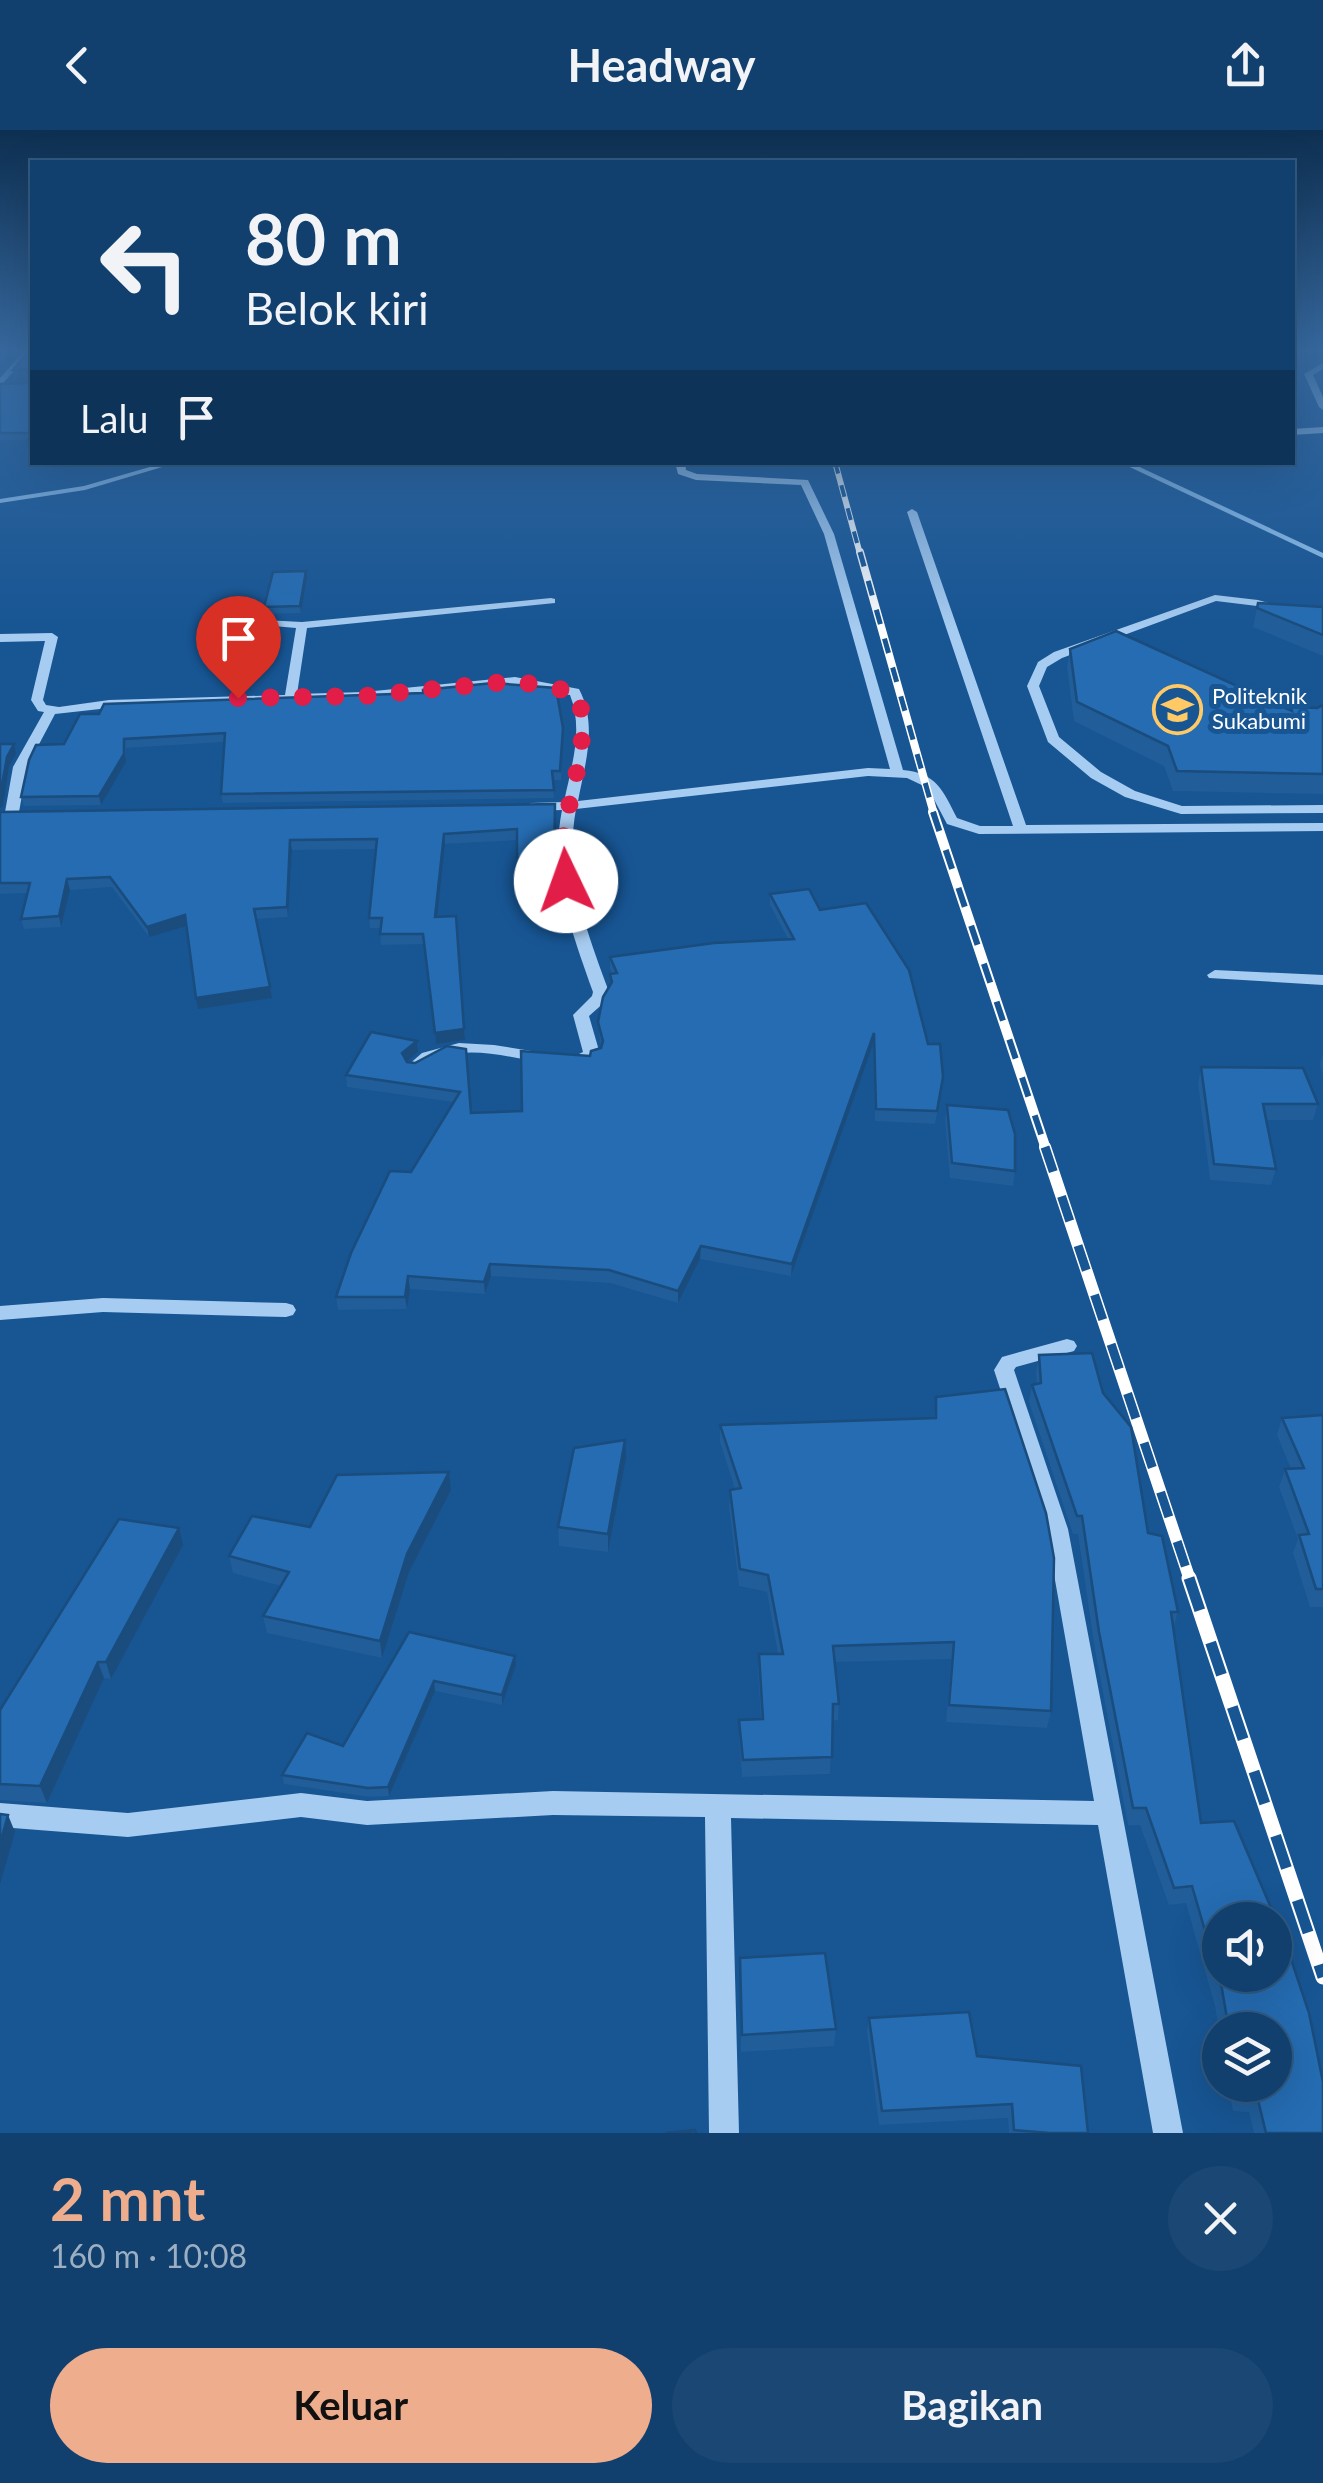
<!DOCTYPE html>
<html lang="id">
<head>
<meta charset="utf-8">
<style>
  body { margin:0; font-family:Lato,sans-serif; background:#1a4773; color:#f1f3f6; height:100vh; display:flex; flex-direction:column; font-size:38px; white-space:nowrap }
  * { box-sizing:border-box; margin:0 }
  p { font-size:32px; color:#9cafc2 }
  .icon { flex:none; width:55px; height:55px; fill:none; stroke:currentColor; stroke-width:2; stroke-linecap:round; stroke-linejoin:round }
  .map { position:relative; height:2003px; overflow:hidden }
  .sheet { display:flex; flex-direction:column; background:#11406e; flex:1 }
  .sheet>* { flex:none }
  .top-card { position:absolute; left:30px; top:30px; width:1265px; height:305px; border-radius:0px; box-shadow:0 10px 40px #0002,0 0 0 2px #305981; background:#11406e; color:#f1f3f6; overflow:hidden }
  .controls { position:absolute; left:1202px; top:1772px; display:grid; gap:20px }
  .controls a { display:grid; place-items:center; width:90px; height:90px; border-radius:50%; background:#11406e; box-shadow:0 10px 40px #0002,0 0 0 2px #305981; font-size:50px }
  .pin { position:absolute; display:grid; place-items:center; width:85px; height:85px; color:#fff; margin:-102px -42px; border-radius:50% 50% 50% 0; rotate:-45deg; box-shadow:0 0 10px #0007 }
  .pin .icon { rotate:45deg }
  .me { position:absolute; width:110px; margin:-55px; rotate:357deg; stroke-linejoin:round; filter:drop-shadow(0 0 8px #0008) }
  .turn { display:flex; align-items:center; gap:35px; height:210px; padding:0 50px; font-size:45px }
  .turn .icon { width:130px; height:130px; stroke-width:2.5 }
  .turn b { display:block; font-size:70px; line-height:85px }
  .then { display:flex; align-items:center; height:95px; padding:0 50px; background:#0003; gap:20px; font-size:38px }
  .round { display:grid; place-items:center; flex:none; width:105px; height:105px; border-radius:52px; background:#1a4773 }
  .summary { display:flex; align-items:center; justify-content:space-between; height:170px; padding:0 50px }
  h1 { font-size:60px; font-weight:700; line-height:75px; color:#eead8d }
  .action { display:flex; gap:20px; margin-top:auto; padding:20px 50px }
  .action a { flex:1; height:115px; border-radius:60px; background:#eead8d; color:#111; font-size:40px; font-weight:700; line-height:115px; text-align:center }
  .action a+a { background:#1a4773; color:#f1f3f6 }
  header { display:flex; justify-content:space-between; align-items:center; height:130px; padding:0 50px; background:#11406e; font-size:45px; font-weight:700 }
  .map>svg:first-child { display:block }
</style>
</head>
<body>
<header><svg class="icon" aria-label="back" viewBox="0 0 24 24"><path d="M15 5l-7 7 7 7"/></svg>Headway<svg class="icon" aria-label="share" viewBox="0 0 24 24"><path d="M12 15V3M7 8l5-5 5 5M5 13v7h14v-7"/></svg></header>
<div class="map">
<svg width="1323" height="2003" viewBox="0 0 1323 2003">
  <rect width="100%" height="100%" fill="#175593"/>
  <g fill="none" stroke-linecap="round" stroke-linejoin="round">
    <!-- stream -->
    <g fill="#99c8f3" fill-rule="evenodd">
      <polygon points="167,332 179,332 85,360 0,373 0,369 84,356"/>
      <polygon points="1119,332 1129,332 1323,423 1323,428"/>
    </g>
    <!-- minor -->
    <g fill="#a7ccf1" fill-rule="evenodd">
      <polygon points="25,220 32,222 0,256 0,248"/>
      <polygon points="1323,233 1323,239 1313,245 1323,267 1323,280 1319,277 1304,244"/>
      <polygon points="1323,297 1323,303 1292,305 1292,299"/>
      <path d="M675,332h10l1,8 11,4 111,6 26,54 69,236c34,3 40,21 54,48l23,8h33l-106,-314 5,-3 5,3 109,313 297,-2v8l-344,3 -32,-10 -19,-36 -21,-10 -39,-2 -292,33c-12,65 11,123 33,183l-3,9 -17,15 11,38 -2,4 -23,7 -8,-5 16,-8 -10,-37 19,-19 1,-4c-21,-60 -44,-118 -31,-182l-31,1 -7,-4 7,-4 33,-1c7,-35 20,-72 6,-107l-55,-10 -151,15 -255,8 -54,6 -28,53 -8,45 -7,4 -7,-4 8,-45 31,-55 -6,-1 -7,-11 14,-59 -45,1v-8l52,-1 6,4 -15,63 3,5 13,2 50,-7 176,-5 11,-67 -46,-4 -4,-1v-4l56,3 249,-24 4,1v4l-248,25 -10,66 67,-2 151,-15 64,12c19,36 6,75 -1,112l290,-33 22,1 -66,-235 -23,-49 -105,-5 -18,-6z"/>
      <polygon points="1215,465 1258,470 1323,488 1323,495 1257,476 1216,471 1062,528 1047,537 1039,556 1059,607 1101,642 1135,661 1182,676 1323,675 1323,683 1181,684 1125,667 1091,648 1048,612 1027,556 1038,532 1054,522"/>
      <polygon points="1215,840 1323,845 1323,855 1209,848 1207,845"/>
      <path d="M459,913l35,2 56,9 2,4 -8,5c-31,-5 -68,-16 -100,-7 -11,3 -18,11 -29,15l-8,-5 15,-13z"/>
      <polygon points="103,1168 286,1173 293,1175 296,1180 293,1185 286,1187 103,1182 0,1190 0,1176"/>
      <polygon points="1067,1209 1074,1211 1077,1216 1074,1221 1016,1237 1014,1240 1068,1399 1183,2003 1153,2003 1098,1695 731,1688 739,2003 709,2003 705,1687 553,1685 367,1695 301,1687 128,1707 0,1697 0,1673 128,1683 301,1663 367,1671 553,1661 1094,1671 1046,1399 994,1240 1002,1227"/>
    </g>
    <defs>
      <polyline id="rail-far4" points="835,332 860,424"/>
      <polyline id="rail-far3" points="860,422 934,684"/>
      <polyline id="rail-far2" points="933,682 1046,1019"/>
      <polyline id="rail-far1" points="1045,1017 1190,1450"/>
      <polyline id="rail" points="1189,1448 1323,1847"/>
    </defs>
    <!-- rail-far4 casing -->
    <use href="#rail-far4" stroke="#fff" stroke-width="6"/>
    <!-- rail-far3 casing -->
    <use href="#rail-far3" stroke="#fff" stroke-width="8"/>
    <!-- rail-far2 casing -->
    <use href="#rail-far2" stroke="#fff" stroke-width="10"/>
    <!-- rail-far1 casing -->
    <use href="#rail-far1" stroke="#fff" stroke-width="12"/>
    <!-- rail casing -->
    <use href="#rail" stroke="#fff" stroke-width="15"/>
    <!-- rail-far4 -->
    <use href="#rail-far4" stroke="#175593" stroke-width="4" stroke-dasharray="12" stroke-linecap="butt"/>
    <!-- rail-far3 -->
    <use href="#rail-far3" stroke="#175593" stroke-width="5" stroke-dasharray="15" stroke-linecap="butt"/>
    <!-- rail-far2 -->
    <use href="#rail-far2" stroke="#175593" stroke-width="6" stroke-dasharray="20" stroke-linecap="butt"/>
    <!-- rail-far1 -->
    <use href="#rail-far1" stroke="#175593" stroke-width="9" stroke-dasharray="26" stroke-linecap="butt"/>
    <!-- rail -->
    <use href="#rail" stroke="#175593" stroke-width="11" stroke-dasharray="34" stroke-linecap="butt"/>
  </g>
  <!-- wall -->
  <g fill="#205d99">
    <polygon points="32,220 32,248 14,247 13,240"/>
    <polygon points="1292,220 1323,220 1297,232 1296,235 1292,235"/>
    <polygon points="32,248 32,318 30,318 29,310 0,310 0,254 31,253"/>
    <polygon points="306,441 307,448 301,483 265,484 264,477"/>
    <polygon points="1258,473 1323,477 1323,526 1253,497"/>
    <polygon points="1070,519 1290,580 1291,577 1317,578 1323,575 1323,664 1173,661 1164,636 1074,591 1067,537"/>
    <polygon points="99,584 563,598 561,650 552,650 554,668 223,673 221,664 224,612 126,618 126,632 101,675 24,676 21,667 64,614"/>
    <polygon points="555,674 554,737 518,739 517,710 445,714 437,787 456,786 465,910 436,914 424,814 381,815 380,798 370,798 369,788 376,719 292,720 288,787 256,789 272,868 198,879 187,796 149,807 112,757 70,760 61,797 24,799 21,789 27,763 0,764 0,682"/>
    <polygon points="770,764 820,780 928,914 942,959 935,994 875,991 873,915 791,1146 700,1129 678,1173 610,1153 491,1146 485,1164 410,1159 407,1179 338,1180 336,1167 453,972 347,957 346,945 417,911 418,922 407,932 415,933 447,916 471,983 522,981 601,918 598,892 611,854 610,844 612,844 610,839 610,827 788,809 770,775"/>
    <polygon points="1323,923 1323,947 1320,934"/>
    <polygon points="1201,937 1318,974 1313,990 1266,990 1276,1039 1271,1055 1210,1050 1198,953"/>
    <polygon points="947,975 1015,1041 1013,1056 950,1048 945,990"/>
    <polygon points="1039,1225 1103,1263 1148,1403 1178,1482 1173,1499 1201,1693 1323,2003 1254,2003 1249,1982 1233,1981 1228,1955 1275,1955 1275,1900 1220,1900 1220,1906 1215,1876 1186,1773 1169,1775 1140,1695 1128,1695 1095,1520 1078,1404 1073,1404 1029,1272 1032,1255 1037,1254 1036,1243"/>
    <polygon points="936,1267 1051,1581 1047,1598 946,1592 951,1529 835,1532 839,1574 838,1590 832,1591 830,1644 742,1647 739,1607 739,1590 761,1589 758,1541 759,1524 778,1524 767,1462 739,1456 729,1377 730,1360 735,1359 720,1312 720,1295 934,1288"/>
    <polygon points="1323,1285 1323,1477 1310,1477 1293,1423 1298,1409 1279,1357 1285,1339 1291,1339 1277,1305 1282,1288"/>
    <polygon points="626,1328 608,1422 559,1416 558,1397"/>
    <polygon points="449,1342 451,1360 409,1442 382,1528 267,1503 263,1486 281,1456 233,1443 229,1426 310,1397"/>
    <polygon points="183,1415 111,1549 104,1548 47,1673 0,1670 0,1580"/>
    <polygon points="409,1502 515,1526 516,1535 502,1575 435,1561 389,1666 370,1667 284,1654 282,1645 343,1616"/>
    <polygon points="740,1828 836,1899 834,1916 741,1922"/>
    <polygon points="869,1888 977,1926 1088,2003 1009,2003 1008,1988 879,1995 867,1902"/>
  </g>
  <!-- shaded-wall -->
  <g fill="#1a4c7d">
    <polygon points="14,220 22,220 0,243 0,234"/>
    <polygon points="1323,221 1323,229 1297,232 1298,226 1296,223"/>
    <polygon points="306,441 307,448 301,483 300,476"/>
    <polygon points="124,609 126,632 101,675 99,666"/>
    <polygon points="14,614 16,624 9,636 3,676 0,678 0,666 7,627"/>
    <polygon points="444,704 445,714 436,798 435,787"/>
    <polygon points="290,710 292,720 288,787 287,777"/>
    <polygon points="67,749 70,760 61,797 59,786"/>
    <polygon points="185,785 187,796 149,807 147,797"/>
    <polygon points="270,857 272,868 198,879 196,868"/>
    <polygon points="464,899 465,910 436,914 435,903"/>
    <polygon points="874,903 873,915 791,1146 792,1134"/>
    <polygon points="417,911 418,922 403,935 402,923"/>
    <polygon points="701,1116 700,1129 678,1173 678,1161"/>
    <polygon points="490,1134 491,1146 485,1164 484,1152"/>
    <polygon points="408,1146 410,1159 407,1179 405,1167"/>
    <polygon points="625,1310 626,1328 608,1422 608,1404"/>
    <polygon points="449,1342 451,1360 409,1442 382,1528 380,1511 407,1424"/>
    <polygon points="179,1398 183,1415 111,1549 106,1532"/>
    <polygon points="515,1526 516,1535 502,1575 502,1565"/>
    <polygon points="98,1532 104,1548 47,1673 40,1656"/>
    <polygon points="434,1551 435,1561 389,1666 388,1657"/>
    <polygon points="8,1685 15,1702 0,1754 0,1714"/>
  </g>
  <!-- building -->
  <g fill="#256cb2" stroke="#1a4c7d" stroke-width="2.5" fill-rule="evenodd">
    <polygon points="0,220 14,220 0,234"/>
    <polygon points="30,220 32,220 32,242 31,240 13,240"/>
    <polygon points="1292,220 1323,220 1323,221 1296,223 1298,226 1292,226"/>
    <polygon points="32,249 32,310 28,310 32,303 0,303 0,254 31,253"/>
    <polygon points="306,441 300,476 264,477 273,442"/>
    <polygon points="1258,473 1323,477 1323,505 1257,478"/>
    <polygon points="1116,501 1292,581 1291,577 1317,578 1323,575 1323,644 1177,641 1168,616 1077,572 1070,519"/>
    <polygon points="493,553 556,558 563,598 560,641 552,641 554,660 221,664 225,603 124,609 124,624 99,666 21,667 29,630 36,615 64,614 80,584 99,584 104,574 423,563 423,560"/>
    <polygon points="0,614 14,614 7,627 0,666"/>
    <polygon points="555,674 554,727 517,728 517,699 444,704 435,787 456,786 464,899 435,903 423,804 380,804 382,788 369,788 377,709 290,710 287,777 254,779 270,857 196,868 185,785 147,797 110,747 67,749 59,786 21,789 30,753 0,753 0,682"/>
    <polygon points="809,759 820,780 866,773 909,840 928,914 940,914 943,947 937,981 876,979 874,903 792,1134 701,1116 678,1161 609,1140 490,1134 484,1152 408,1146 405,1167 336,1167 351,1123 390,1041 411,1042 460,962 346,945 371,902 417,911 402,923 407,932 415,933 447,916 466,919 471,983 522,981 521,921 590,926 591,921 601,918 603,911 598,892 603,867 612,852 610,844 617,843 610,827 714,813 794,809 770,764"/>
    <polygon points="1201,937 1303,938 1318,974 1263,974 1276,1039 1214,1034"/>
    <polygon points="947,975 1008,980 1015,1004 1015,1041 952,1033"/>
    <path d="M1092,1223l11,40 28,34 17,106 14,3 16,76h-7l30,211 33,-2 51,120 24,72 14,69v51h-57l-9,-37 -17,-1 -2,-10h37v-55h-46l-7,-41 -30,-103 -18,2 -28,-80h-13l-34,-176 -17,-116h-5l-45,-131 9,-2 -2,-28zM1220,1790h55v55h-55z"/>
    <polygon points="1005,1259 1046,1383 1054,1428 1051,1581 949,1575 954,1512 833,1516 839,1574 833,1574 832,1627 743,1630 739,1590 763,1589 759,1524 783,1524 768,1445 740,1439 730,1360 741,1358 720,1295 936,1288 936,1267"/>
    <polygon points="1323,1285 1323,1459 1316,1459 1299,1405 1309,1404 1285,1339 1304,1338 1282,1288"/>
    <polygon points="625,1310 608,1404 558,1397 574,1318"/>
    <polygon points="449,1342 407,1424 380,1511 263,1486 289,1442 229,1426 252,1386 310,1397 337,1345"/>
    <polygon points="119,1389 179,1398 106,1532 98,1532 40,1656 0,1654 0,1580"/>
    <polygon points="409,1502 515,1526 502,1565 434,1551 388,1657 368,1658 282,1645 307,1603 343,1616"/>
    <polygon points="0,1684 8,1685 0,1714"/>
    <polygon points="825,1823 836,1899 742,1905 740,1828"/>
    <polygon points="969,1882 977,1926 1081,1936 1088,2003 1050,2003 1014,2000 1012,1974 882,1981 869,1888"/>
    <polygon points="695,2000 696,2003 666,2003"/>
  </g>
  <!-- sky -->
  <linearGradient id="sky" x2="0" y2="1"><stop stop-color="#0d2f51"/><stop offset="0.44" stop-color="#36689e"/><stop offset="1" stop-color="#36689e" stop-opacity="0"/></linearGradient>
  <rect width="1323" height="501" fill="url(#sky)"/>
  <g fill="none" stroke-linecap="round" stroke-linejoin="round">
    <!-- route -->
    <path stroke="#e11d48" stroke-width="18" stroke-dasharray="0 32.4" d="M238,568l126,-2 151,-15 60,11c20,35 -6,102 -11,141 -3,15 1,33 2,48"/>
  </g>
  <!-- icons -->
  <defs>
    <symbol id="university-ring" viewBox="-11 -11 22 22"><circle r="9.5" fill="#175593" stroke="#ffca66" stroke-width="1.5"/><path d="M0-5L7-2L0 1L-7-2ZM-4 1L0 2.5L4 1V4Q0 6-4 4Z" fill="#ffca66"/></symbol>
  </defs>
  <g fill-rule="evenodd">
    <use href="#university-ring" x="1150" y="552" width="55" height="55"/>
  </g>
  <g text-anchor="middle" stroke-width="10" stroke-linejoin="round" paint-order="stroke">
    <!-- far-poi labels -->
    <g font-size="22" fill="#fff" stroke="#175593" text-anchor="start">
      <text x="1212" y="574">Politeknik<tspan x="1212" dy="25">Sukabumi</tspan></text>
    </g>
  </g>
</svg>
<div class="controls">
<a><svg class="icon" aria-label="sound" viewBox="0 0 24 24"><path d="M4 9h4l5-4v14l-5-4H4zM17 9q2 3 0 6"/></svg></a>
<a><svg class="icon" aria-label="layers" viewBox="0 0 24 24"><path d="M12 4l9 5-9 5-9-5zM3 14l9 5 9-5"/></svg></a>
</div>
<div class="pin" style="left:238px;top:568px;background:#d93025"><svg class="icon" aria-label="arrive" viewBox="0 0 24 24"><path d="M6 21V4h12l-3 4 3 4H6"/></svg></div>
<svg class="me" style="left:566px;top:751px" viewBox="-20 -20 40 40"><circle r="19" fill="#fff"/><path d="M0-13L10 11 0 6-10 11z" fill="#e11d48"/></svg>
<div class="top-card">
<div class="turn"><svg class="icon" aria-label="left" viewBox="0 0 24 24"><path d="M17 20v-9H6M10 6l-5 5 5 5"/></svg><div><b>80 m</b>Belok kiri</div></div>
<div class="then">Lalu<svg class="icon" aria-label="arrive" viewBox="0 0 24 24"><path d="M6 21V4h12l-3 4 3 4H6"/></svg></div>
</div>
</div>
<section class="sheet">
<div class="summary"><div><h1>2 mnt</h1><p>160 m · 10:08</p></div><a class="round"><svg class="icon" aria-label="close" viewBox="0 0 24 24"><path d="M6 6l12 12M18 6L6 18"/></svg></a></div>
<div class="action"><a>Keluar</a><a>Bagikan</a></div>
</section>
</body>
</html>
